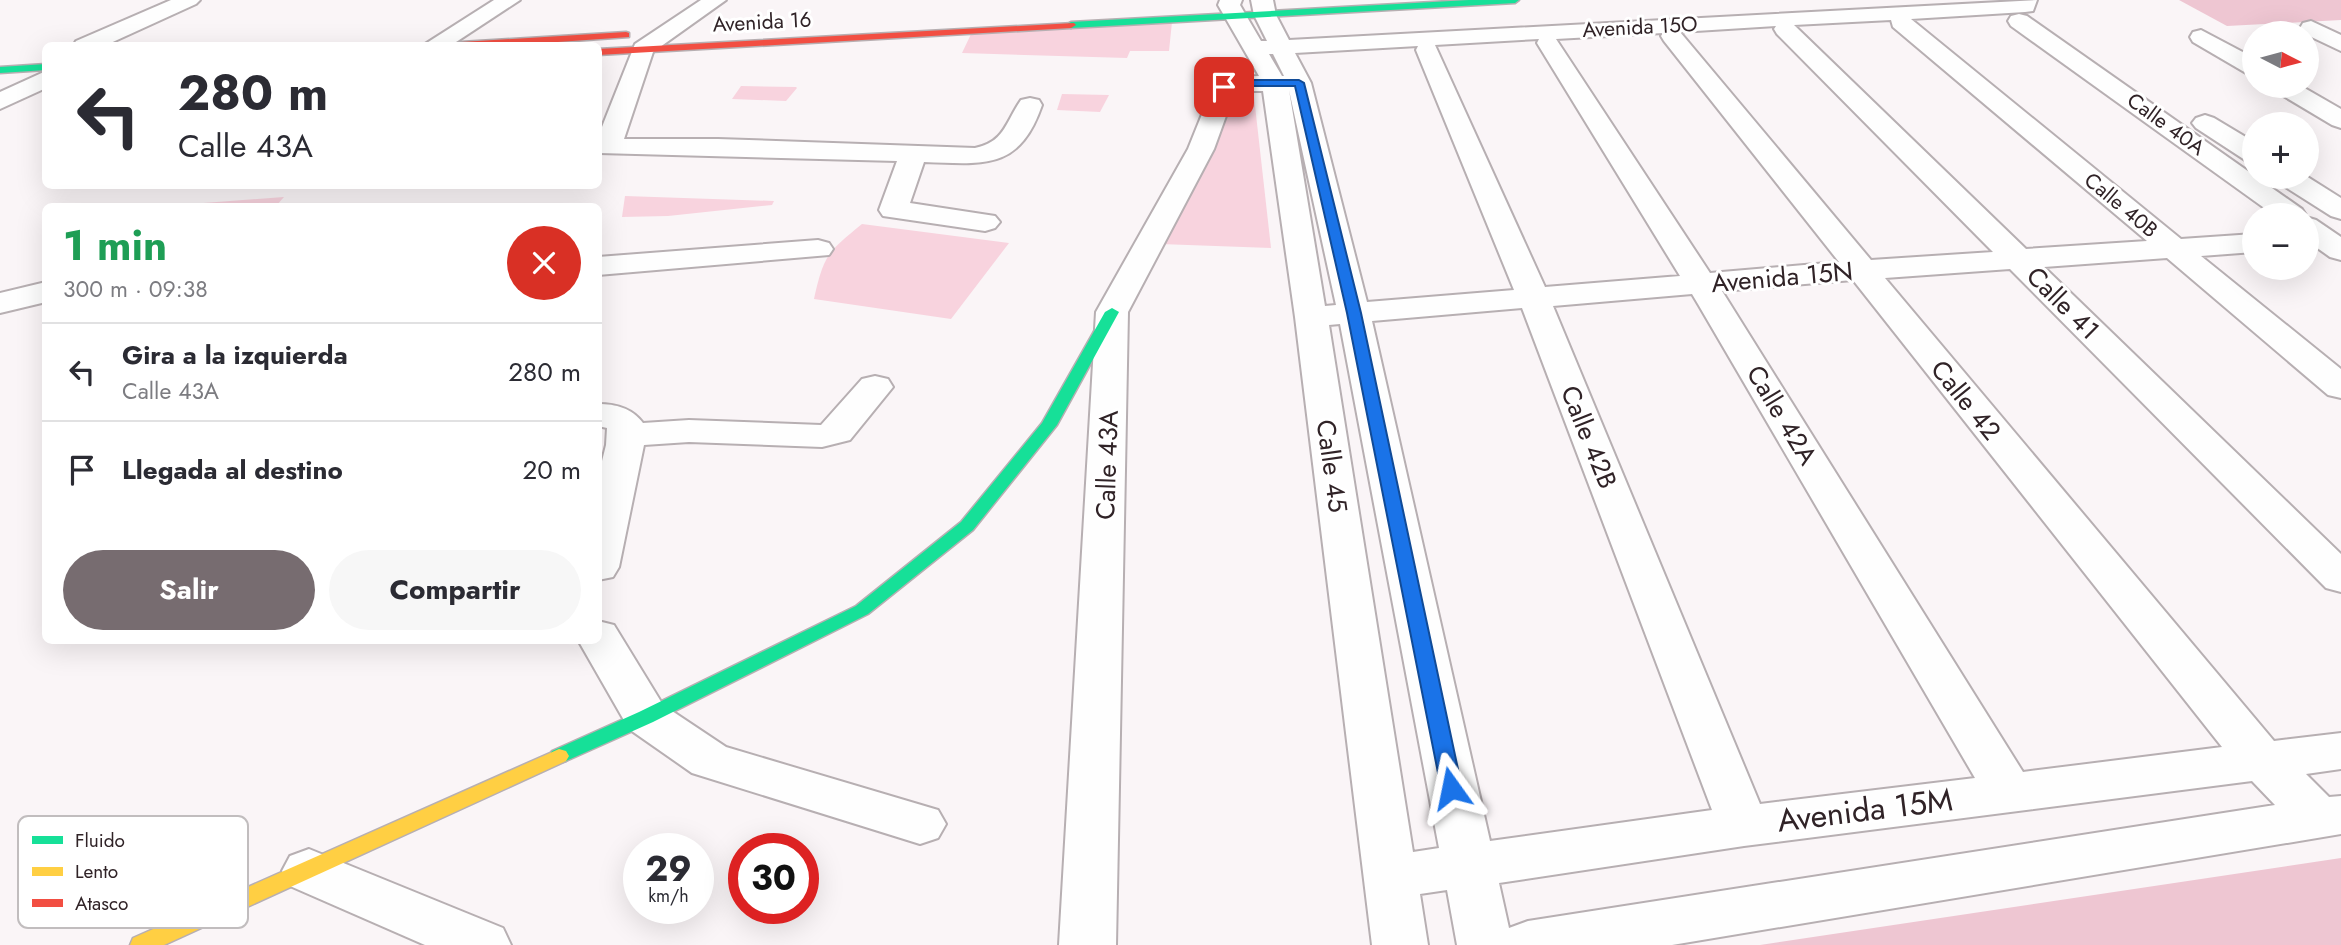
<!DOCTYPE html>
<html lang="es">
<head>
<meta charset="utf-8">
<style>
  body { margin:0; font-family:Jost,sans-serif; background:#f7f7f7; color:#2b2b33; height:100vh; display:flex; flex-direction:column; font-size:26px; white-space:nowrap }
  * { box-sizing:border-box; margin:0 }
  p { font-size:23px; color:#7c7c81 }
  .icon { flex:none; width:38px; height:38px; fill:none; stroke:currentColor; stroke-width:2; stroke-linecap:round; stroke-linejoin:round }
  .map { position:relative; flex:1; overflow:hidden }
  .details { position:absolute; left:42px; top:203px; width:560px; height:441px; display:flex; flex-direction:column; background:#fff; border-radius:10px; box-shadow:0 7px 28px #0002 }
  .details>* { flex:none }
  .guide { position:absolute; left:42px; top:42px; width:560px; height:147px; border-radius:10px; box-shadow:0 7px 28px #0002; background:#fff; color:#2b2b33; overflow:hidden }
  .needle { width:46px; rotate:96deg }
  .tools { position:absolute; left:2242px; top:21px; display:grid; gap:14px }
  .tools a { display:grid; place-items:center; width:77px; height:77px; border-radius:50%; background:#fff; box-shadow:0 7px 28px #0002; font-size:35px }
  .speed { position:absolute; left:623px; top:833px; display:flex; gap:14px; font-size:35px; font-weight:700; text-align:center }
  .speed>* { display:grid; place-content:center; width:91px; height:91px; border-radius:50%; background:#fff; box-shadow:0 7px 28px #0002; line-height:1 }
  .speed small { font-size:18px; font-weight:400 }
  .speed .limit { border:10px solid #d22; background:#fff; color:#111 }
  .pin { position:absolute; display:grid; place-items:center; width:60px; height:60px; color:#fff; margin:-30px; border-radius:14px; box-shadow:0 4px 10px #0006 }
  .me { position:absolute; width:77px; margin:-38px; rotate:348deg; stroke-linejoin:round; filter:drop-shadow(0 0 5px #0008) }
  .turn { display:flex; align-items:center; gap:24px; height:147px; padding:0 21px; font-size:32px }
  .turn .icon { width:91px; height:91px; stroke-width:2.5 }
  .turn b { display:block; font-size:49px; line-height:60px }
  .round { display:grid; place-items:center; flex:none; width:74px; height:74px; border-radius:37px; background:#f7f7f7 }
  .summary { display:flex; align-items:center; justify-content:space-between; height:119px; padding:0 21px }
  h1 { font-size:42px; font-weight:700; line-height:52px; color:#1e9e55 }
  .action { display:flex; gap:14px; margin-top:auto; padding:14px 21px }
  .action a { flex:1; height:80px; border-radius:42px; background:#776c70; color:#fff; font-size:28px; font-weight:700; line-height:80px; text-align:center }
  .action a+a { background:#f7f7f7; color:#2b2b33 }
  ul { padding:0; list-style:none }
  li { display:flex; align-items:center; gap:21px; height:98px; padding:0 21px; border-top:2px solid #e1e1e2 }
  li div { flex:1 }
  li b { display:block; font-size:26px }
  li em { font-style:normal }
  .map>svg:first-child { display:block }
</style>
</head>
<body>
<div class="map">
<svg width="2341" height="945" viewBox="0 0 2341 945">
  <rect width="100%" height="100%" fill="#faf5f7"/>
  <!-- green -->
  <g fill="#f8d3de">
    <polygon points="1172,22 1169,51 1130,51 1127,58 962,53 972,32"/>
    <polygon points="741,86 796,87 797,88 786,101 732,99"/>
    <polygon points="1253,88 1271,248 1160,244 1232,89"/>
    <polygon points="1062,94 1109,95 1100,112 1057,110"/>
    <polygon points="625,196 774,201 772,205 668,216 622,217"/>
    <polygon points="284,197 276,206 164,206"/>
    <path d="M862,224l147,19 -58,76 -137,-20c10,-45 14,-47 48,-75z"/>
  </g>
  <!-- forest -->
  <g fill="#eec6d2">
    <polygon points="2179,0 2341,0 2341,20 2227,26"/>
    <polygon points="2341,858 2341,945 1760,945"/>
  </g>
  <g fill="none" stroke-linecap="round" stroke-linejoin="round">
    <defs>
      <g id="street">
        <polygon points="171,0 200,0 196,4 104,46 73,46 76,41"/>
        <polygon points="494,0 520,0 450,46 422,46"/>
        <path d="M701,0h25l-73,52 -29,87h94l257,9c30,-6 31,-27 46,-48l9,-2 9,2 3,5c-23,66 -58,59 -118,57l-14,41 85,13 5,6 -5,6 -10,3 -102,-15 -4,-6 18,-49 -298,-8 -1,-16 37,-93z"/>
        <path d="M1220,0h22l-2,5 21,36h6l-13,-26 -3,-15h22l3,15 13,25 748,-40 -4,11 -8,1 -114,7 270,220 73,-5v18l-53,4 140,113v29l-13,-3 -161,-137 -123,9 297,287v38l-15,-4 -316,-319 -125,9 389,463 67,-8v36l-35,5 23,23 12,-1v38l-669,111h-215l-10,-55 -27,4 8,51h-56l-77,-628 -32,-226h-28l-21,58 -86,163 -12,633h-57l37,-633 92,-163 27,-67 16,-5 28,-1 -41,-71zM1891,20l2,7 254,214 -121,8 -232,-224zM1776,26l-2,3 3,5 216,218 -122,8 -191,-228zM1663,33l-2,3 3,5 175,221 -129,11 -154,-234zM1539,39l-2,4 143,233 -135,11 -110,-242zM1418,46l-2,4 98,240 -147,12 -56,-219 -16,-30zM1269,54h4l11,22h-2zM1289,90l47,215 -11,1zM1853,280l369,467 -199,25 -301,-481zM1692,294l6,10 277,474 -215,26 -207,-498zM1522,308l190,502 -222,31 -118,-520zM1340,324l99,524 -26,4 -84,-527zM2252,781l23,24 -747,116 -19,7 -10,-45 245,-37z"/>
        <polygon points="2019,14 2027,16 2302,209 2306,215 2274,215 2011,26 2008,21 2011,16"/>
        <polygon points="2311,21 2341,35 2341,51 2303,33 2300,28 2303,23"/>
        <polygon points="2201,30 2254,58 2254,75 2246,73 2193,42 2190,37 2193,32"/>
        <polygon points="46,71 46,88 0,109 0,92"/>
        <polygon points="2272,86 2301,86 2341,109 2341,128 2332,125 2275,91"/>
        <polygon points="2205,115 2214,118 2254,142 2254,162 2245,160 2196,128 2192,123 2196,118"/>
        <polygon points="2306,176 2341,198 2341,219 2331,216 2279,183 2275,177"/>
        <polygon points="2306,217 2316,220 2341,237 2341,260 2330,257 2306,240"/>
        <polygon points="818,240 829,243 833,249 829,255 598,275 598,257"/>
        <polygon points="46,282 46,302 0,313 0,293"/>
        <path d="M875,376l13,3 5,8 -43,53 -28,7 -133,-5 -45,3 -25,122 -6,10 -15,3v-103l8,-32 1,-17 -9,-2v-22c18,0 34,4 45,19l46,-3 132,5 41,-46z"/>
        <polygon points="598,621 614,625 663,705 726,747 938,810 946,824 938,838 920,844 692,773 629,729 578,640 598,640"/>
        <polygon points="309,849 503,928 511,945 425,945 290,886 282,871 290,856"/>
      </g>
      <g id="fast">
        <polygon points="1469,0 1519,0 1515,3 1071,28 1066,25 1071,22"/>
        <polygon points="46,64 46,70 0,73 0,67"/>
        <polygon points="1112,308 1119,312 1057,425 973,530 868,614 653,722 566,761 559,763 552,761 549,756 552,751 639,712 856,606 961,522 1042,423 1105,312"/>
      </g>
      <polygon id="slow" points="559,749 566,751 569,756 566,761 164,945 130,945 133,938"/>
      <g id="jam">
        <polygon points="1074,23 1076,25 1071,28 598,55 598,49"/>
        <polygon points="626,32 629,33 629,37 499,46 441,46 445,43"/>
      </g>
    </defs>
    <!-- street casing -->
    <use href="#street" stroke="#b7afb2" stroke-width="4"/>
    <!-- fast casing -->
    <use href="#fast" stroke="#b7afb2" stroke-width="3"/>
    <!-- slow casing -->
    <use href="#slow" stroke="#b7afb2" stroke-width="3"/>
    <!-- jam casing -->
    <use href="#jam" stroke="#b7afb2" stroke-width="3"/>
    <!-- street -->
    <use href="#street" fill="#fefefe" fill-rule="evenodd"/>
    <!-- fast -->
    <use href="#fast" fill="#16e098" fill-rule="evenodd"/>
    <!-- slow -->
    <use href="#slow" fill="#ffcf43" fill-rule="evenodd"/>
    <!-- jam -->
    <use href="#jam" fill="#f24e42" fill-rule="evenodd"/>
  </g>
  <!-- route -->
  <polygon fill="#1a73e8" stroke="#114b97" stroke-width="2" points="1299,80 1304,83 1361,313 1462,788 1459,794 1451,796 1444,794 1441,788 1347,313 1295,86 1233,86 1224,90 1219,87 1231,80"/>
  <g text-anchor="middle" stroke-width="6" stroke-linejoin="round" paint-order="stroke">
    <!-- far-street labels -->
    <g font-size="21" fill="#302327" stroke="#fff">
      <text transform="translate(762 22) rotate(-3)" y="7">Avenida 16</text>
      <text transform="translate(1640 27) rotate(-3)" y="7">Avenida 15O</text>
      <text transform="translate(2166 124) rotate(36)" y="7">Calle 40A</text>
      <text transform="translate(2121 205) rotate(40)" y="7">Calle 40B</text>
    </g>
    <!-- street labels -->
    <g font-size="26" fill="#302327" stroke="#fff">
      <text transform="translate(1782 277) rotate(-5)" y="9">Avenida 15N</text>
      <text transform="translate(2063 303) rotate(45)" y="9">Calle 41</text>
      <text transform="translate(1966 400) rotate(51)" y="9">Calle 42</text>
      <text transform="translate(1782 415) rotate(59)" y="9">Calle 42A</text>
      <text transform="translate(1589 437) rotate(68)" y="9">Calle 42B</text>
      <text transform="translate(1107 465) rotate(-88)" y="9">Calle 43A</text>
      <text transform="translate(1332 466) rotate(82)" y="9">Calle 45</text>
    </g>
    <!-- near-street labels -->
    <g font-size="32" fill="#302327" stroke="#fff">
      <text transform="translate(1865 810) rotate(-7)" y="11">Avenida 15M</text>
    </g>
  </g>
  <!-- legend -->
  <rect x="18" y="816" width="230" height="112" rx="10" fill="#fff" stroke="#c1bdbe" stroke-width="2"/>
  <rect x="32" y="836" width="31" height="8" fill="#16e098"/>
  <rect x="32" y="867" width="31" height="9" fill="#ffcf43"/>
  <rect x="32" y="899" width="31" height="8" fill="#f24e42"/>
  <g font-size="19" fill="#302327">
    <text x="75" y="847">Fluido</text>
    <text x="75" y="878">Lento</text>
    <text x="75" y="910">Atasco</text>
  </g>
</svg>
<div class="tools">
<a><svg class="needle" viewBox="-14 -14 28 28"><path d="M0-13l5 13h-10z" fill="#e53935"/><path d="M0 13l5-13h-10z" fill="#7c7c81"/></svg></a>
<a>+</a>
<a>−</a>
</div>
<div class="speed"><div>29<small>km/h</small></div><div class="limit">30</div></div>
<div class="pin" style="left:1224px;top:87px;background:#d93025"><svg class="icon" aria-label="arrive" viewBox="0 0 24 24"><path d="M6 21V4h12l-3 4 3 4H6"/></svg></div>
<svg class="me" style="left:1451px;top:788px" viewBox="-20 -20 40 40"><path d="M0-17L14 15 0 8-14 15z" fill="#1a73e8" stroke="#fff" stroke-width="4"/></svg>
<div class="guide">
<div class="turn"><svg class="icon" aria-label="left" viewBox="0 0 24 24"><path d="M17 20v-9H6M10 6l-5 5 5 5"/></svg><div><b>280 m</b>Calle 43A</div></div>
</div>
<section class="details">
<div class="summary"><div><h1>1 min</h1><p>300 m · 09:38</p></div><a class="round" style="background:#d93025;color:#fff"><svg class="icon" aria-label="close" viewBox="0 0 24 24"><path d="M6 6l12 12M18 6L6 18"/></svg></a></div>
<ul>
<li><svg class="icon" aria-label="left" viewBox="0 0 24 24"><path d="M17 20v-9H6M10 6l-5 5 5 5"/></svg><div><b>Gira a la izquierda</b><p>Calle 43A</p></div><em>280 m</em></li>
<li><svg class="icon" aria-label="arrive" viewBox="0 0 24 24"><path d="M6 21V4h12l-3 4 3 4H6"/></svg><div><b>Llegada al destino</b></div><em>20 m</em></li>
</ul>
<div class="action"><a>Salir</a><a>Compartir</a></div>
</section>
</div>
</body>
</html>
